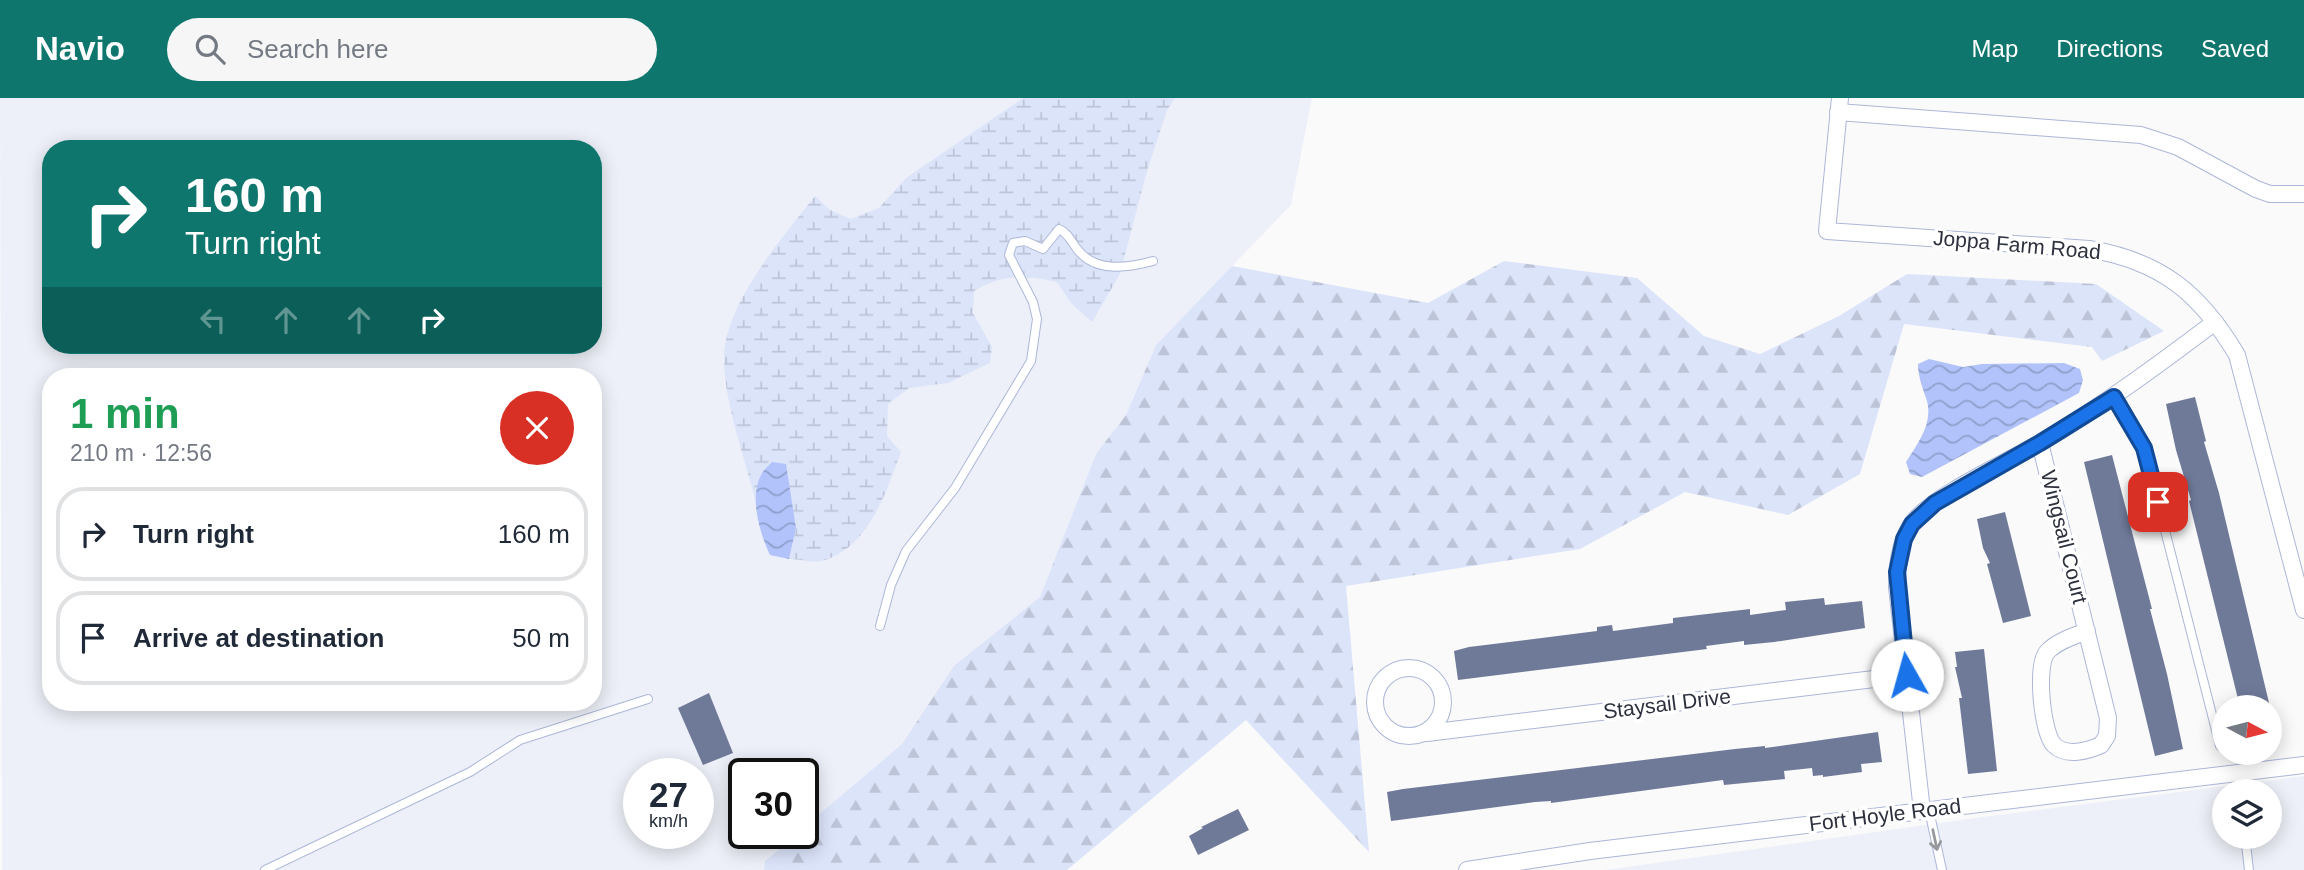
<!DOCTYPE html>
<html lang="en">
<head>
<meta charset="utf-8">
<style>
  body { margin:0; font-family:Helvetica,sans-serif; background:#f6f6f7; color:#1f2937; height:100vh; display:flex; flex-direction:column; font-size:26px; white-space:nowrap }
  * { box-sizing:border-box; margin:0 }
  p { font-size:23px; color:#747a83 }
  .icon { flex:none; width:38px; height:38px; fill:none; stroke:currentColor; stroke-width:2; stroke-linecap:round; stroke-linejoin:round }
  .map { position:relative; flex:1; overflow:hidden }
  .drawer { position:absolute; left:42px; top:270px; width:560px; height:343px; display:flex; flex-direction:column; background:#fff; border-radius:28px; box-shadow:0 4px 18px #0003 }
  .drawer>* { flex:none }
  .guide { position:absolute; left:42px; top:42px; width:560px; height:214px; border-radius:28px; box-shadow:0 4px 18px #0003; background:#0f766e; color:#fff; overflow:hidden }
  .needle { width:46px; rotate:97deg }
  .fabs { position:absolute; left:2212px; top:597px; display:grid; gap:14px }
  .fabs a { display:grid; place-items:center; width:70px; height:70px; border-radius:50%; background:#fff; box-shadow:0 4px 18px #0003; font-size:35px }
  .speed { position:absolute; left:623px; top:660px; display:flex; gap:14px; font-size:35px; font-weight:700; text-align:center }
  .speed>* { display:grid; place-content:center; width:91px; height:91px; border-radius:50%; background:#fff; box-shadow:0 4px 18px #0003; line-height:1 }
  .speed small { font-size:18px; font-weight:400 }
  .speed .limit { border:4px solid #111; border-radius:10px; background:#fff; color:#111 }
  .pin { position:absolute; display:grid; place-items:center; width:60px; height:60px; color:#fff; margin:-30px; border-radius:14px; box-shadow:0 4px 10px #0006 }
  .me { position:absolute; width:77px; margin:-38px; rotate:353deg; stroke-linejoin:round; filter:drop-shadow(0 0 5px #0008) }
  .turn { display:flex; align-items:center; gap:24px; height:147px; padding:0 28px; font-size:32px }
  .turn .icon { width:91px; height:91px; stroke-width:2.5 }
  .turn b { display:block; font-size:49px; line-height:60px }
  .lanes { display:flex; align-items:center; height:66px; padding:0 28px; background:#0003; justify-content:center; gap:35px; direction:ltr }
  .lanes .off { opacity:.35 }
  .round { display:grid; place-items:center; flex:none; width:74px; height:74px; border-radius:37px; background:#f6f6f7 }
  .summary { display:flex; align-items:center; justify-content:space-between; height:119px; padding:0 28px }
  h1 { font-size:42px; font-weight:800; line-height:52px; color:#1e9e55 }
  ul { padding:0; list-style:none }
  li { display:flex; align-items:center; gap:21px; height:94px; margin:0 14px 10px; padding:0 14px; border:4px solid #e0e1e3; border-radius:28px }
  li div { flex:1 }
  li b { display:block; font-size:26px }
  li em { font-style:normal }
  header { display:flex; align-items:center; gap:42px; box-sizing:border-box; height:98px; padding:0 35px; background:#0f766e; color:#fff }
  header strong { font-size:33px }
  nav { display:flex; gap:38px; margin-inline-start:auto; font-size:24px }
  .search { width:490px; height:63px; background:#f6f6f7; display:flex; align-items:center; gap:18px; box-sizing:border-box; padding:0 24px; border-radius:38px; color:#747a83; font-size:26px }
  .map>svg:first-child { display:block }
</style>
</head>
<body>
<header>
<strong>Navio</strong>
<div class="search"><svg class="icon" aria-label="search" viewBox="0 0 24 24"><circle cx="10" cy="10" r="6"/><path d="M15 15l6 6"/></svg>Search here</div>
<nav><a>Map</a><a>Directions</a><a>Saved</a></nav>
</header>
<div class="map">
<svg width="2304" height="772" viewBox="0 0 2304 772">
  <defs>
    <pattern id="forest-firs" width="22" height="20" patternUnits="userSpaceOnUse" patternTransform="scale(1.75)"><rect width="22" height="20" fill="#dce4fa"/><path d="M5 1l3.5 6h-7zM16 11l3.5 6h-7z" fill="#bdc4d7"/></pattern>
    <pattern id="wetland-marsh" width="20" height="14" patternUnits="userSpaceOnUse" patternTransform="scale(1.75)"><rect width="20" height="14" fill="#dce4fa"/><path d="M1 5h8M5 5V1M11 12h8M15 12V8" fill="none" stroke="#bdc4d7"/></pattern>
    <pattern id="water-waves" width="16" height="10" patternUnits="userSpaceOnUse" patternTransform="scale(1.75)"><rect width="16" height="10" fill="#b1c3fa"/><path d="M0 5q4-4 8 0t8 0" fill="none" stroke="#909fcc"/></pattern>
  </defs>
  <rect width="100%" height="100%" fill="#fafafa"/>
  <!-- built -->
  <g fill="#edf0f8" fill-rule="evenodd">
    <path d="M0,0h1312l-21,107 -135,140 -30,70 -30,40 -56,142 -85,69 -53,78 -99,84v-54h-59v59h54l-33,28 -1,9h-762zM51,51h542v196h-542zM51,278h542v326h-542zM639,676h59v59h-59z"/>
    <path d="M2304,678v94h-699l370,-52zM2224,693h46v45h-46z"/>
  </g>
  <!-- forest -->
  <polygon fill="url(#forest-firs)" points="1504,163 1637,180 1704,238 1760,256 1839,218 1907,176 2096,186 2164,233 2102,263 2092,249 1904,226 1860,376 1788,417 1685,394 1580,451 1346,488 1369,754 1246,622 1067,772 764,772 765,763 798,735 803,735 803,730 902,646 954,568 1040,499 1096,356 1126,317 1156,247 1232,168 1428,205"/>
  <!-- wetland -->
  <path fill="url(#wetland-marsh)" d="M1023,0h152l-8,12 -20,61 -27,103 -28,48 -21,-19 -14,-21c-31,-7 -55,-8 -83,9l-1,22 19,34 -2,16 -42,20 -39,5 -21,16 -1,32 14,16c-15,40 -32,96 -79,109 -9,2 -23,-2 -33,-2l7,-31 -5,-29 -30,-25 -5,28c-11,-43 -32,-100 -32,-143 0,-55 58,-121 91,-163l15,14 21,9 28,-11 27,-30z"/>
  <!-- water -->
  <g fill="url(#water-waves)">
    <path d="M1929,261l34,8 19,-3 82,-1 16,6 3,11 -4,13 -157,84 -12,-3 -4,-12c12,-19 27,-38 21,-61 -4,-13 -9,-23 -9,-37z"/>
    <path d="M772,364l14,2 10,64 -7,31 -19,-4c-10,-21 -21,-57 -9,-80 2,-5 8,-9 11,-13z"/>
  </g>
  <!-- building -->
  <g fill="#6f7a99">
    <polygon points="2195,299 2206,343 2204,344 2219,395 2270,609 2240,609 2189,403 2191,402 2176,352 2166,306"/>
    <polygon points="2112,357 2152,511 2150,511 2167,576 2183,651 2155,658 2084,364"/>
    <polygon points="2005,414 2031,518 2003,525 1987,466 1990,465 1983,450 1977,421"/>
    <polygon points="1824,500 1825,507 1862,503 1865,530 1774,544 1744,547 1744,543 1706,548 1707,551 1458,582 1454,553 1469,549 1597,533 1597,529 1612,527 1613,533 1673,525 1673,520 1750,511 1750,517 1786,512 1785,504"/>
    <polygon points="1984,551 1997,673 1968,676 1959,600 1962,600 1955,569 1957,569 1955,554"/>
    <polygon points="709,595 733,655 703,667 678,610"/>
    <polygon points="1878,634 1882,664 1861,666 1862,674 1823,679 1823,677 1813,678 1812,670 1784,673 1785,681 1724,687 1723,682 1551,705 1551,703 1535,704 1391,723 1387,694 1403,691 1735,651 1765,648 1765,650"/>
    <polygon points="1238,711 1249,732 1198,757 1189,738 1203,730 1201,729"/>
  </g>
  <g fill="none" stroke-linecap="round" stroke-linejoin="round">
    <defs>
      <g id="lane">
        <polyline points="2114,299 2144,350 2220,648"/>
        <path d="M880,528l11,-41 15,-34 49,-63 76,-127 6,-42 -4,-17 -24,-47 4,-12 12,-2 18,8 16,-20c9,4 12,12 18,20 18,24 50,19 76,12"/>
        <polyline points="2239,674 2241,693"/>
        <polyline points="1929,712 1942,772"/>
        <polyline points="2245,738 2249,772"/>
        <polyline points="265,772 470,674 520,642 648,601"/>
      </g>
      <g id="street">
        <path d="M1840,0l-13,133 262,18c72,12 111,44 148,106l67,255"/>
        <polyline points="1838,14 2141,37 2178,49 2256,91 2270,96 2304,96"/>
        <path d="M2040,345l68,275 -1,18 -6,9c-13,6 -35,12 -47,0 -12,-12 -19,-82 -6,-94 10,-10 26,-15 39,-20"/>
        <circle cx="1409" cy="604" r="34"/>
        <polyline points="1427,635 1907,577"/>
        <path d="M1922,713l-25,-224c0,-22 3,-48 17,-66 24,-28 92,-58 126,-78 61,-36 118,-78 175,-121"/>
        <polyline points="1467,772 1590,753 2304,667"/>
      </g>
    </defs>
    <!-- lane casing -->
    <use href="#lane" stroke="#acb7d8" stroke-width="10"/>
    <!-- street casing -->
    <use href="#street" stroke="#acb7d8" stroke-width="18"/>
    <!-- lane -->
    <use href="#lane" stroke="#fff" stroke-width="8"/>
    <!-- street -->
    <use href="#street" stroke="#fff" stroke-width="16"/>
  </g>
  <!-- one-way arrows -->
  <defs><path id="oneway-shaft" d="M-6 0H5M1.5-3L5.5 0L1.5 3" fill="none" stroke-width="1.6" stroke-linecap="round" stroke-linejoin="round" transform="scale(1.75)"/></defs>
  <use stroke="#96989e" href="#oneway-shaft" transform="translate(1935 742) rotate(78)"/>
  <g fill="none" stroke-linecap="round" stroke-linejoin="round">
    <defs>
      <polyline id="route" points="1907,577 1897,474 1904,441 1912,426 1935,405 2040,345 2114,299 2144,350 2158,404"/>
    </defs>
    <!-- route casing -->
    <use href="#route" stroke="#114b97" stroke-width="18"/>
    <!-- route -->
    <use href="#route" stroke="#1a73e8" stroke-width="12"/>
  </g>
  <g text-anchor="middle" stroke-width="7" stroke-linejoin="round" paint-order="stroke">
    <!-- street labels -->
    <g font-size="21" fill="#2d313e" stroke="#fff">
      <text transform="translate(2017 147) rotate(5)" y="7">Joppa Farm Road</text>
      <text transform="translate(2064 439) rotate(76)" y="7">Wingsail Court</text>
      <text transform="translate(1667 606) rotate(-7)" y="7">Staysail Drive</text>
      <text transform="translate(1885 717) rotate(-7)" y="7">Fort Hoyle Road</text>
    </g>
  </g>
</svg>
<div class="fabs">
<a><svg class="needle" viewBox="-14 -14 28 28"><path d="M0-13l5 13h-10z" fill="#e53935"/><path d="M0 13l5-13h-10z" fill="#747a83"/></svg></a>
<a><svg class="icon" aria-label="layers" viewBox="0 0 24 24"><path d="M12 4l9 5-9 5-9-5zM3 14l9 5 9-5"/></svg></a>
</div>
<div class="speed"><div>27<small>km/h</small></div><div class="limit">30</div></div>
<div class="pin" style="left:2158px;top:404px;background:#d93025"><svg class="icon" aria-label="arrive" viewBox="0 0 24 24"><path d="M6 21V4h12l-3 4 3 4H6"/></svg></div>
<svg class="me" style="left:1907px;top:577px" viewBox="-20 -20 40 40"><circle r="19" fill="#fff"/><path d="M0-13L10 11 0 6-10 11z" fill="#1a73e8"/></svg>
<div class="guide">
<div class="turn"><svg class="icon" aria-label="right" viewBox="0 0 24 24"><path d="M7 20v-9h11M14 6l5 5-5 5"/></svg><div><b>160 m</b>Turn right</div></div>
<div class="lanes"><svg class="icon off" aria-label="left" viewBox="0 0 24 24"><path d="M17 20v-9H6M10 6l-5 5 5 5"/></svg><svg class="icon off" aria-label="ahead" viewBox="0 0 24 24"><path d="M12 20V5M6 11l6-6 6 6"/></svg><svg class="icon off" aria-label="ahead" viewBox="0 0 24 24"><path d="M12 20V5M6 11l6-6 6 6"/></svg><svg class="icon" aria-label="right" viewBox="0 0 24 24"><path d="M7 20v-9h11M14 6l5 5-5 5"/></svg></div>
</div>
<section class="drawer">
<div class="summary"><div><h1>1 min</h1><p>210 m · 12:56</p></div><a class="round" style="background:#d93025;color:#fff"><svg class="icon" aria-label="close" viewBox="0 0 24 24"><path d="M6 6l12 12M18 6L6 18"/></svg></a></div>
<ul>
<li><svg class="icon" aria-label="right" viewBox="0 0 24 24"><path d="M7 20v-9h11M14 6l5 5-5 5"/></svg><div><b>Turn right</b></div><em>160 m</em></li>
<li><svg class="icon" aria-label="arrive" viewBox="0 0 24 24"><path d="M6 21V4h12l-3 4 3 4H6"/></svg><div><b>Arrive at destination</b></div><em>50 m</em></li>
</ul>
</section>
</div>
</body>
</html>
